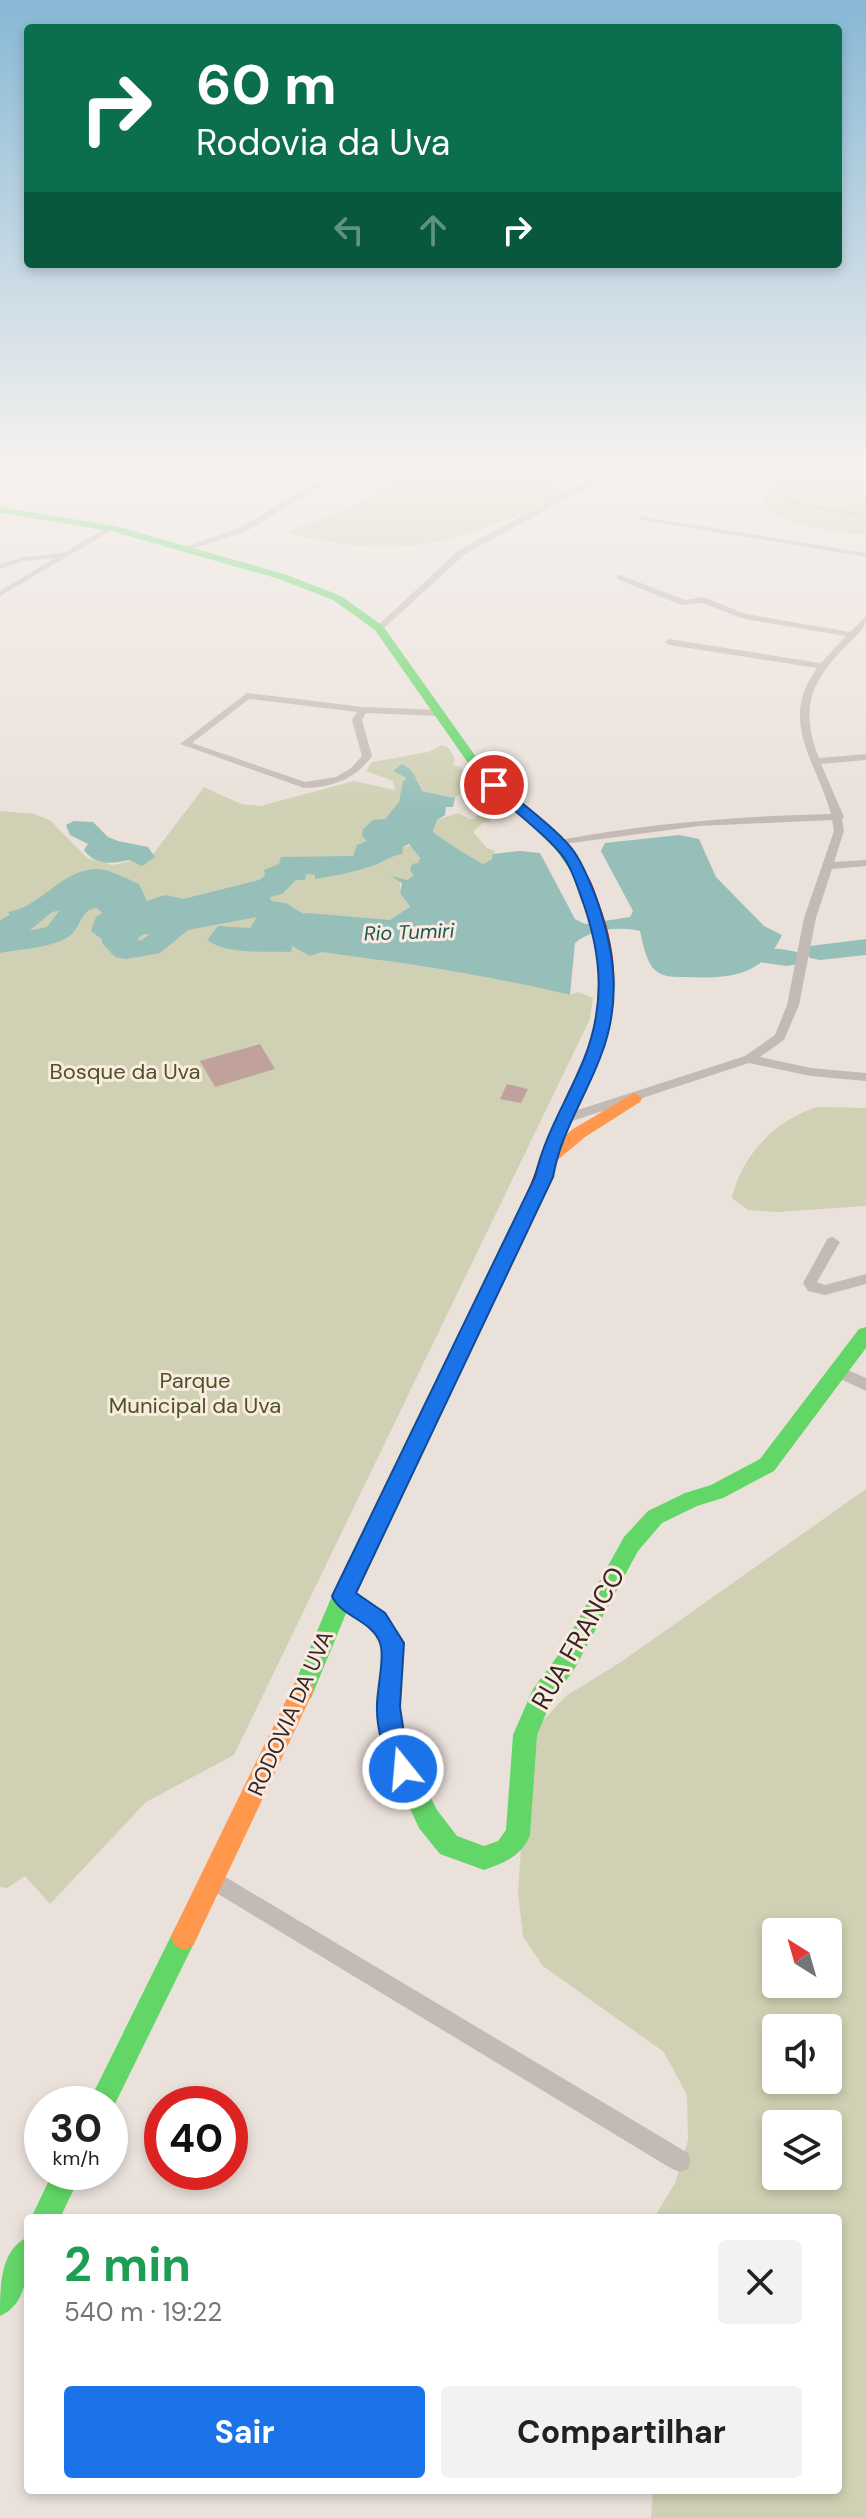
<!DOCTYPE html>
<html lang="pt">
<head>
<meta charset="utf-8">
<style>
  body { margin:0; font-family:"DM Sans",sans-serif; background:#f2f2f2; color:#202124; height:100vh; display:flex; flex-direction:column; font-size:30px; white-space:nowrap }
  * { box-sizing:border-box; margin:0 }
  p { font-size:26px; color:#757577 }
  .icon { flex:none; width:44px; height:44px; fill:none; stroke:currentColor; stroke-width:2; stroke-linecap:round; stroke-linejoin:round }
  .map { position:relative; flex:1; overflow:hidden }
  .side { position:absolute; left:24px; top:2214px; width:818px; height:280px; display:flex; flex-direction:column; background:#fff; border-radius:8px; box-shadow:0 4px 12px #0003 }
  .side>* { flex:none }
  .banner { position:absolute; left:24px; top:24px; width:818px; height:244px; border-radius:8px; box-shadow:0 4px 12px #0003; background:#0b6e4f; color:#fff; overflow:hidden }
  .needle { width:52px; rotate:323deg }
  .buttons { position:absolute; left:762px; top:1918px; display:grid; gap:16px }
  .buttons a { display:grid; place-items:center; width:80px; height:80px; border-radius:8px; background:#fff; box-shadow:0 4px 12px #0003; font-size:40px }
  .speed { position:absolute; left:24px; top:2086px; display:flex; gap:16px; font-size:40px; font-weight:700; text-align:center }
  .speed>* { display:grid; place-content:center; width:104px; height:104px; border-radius:50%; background:#fff; box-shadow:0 4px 12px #0003; line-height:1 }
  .speed small { font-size:20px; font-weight:400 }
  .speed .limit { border:12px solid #d22; background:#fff; color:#111 }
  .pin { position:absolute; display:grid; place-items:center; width:68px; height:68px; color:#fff; margin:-34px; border:4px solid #fff; border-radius:50%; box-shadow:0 2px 8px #0007 }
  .me { position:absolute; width:88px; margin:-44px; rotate:343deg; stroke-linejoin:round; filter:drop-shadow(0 0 6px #0008) }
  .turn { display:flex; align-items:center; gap:28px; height:168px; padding:0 40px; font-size:36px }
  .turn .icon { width:104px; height:104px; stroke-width:2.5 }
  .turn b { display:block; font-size:56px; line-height:68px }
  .lanes { display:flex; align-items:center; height:76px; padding:0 40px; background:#0003; justify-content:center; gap:40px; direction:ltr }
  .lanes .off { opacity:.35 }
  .round { display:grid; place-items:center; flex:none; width:84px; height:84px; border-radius:8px; background:#f2f2f2 }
  .headline { display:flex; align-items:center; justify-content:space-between; height:136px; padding:0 40px }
  h1 { font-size:48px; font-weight:700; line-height:60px; color:#1e9e55 }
  .primary-button { display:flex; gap:16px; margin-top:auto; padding:16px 40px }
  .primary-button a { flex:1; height:92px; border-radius:8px; background:#1a73e8; color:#fff; font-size:32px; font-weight:700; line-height:92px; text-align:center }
  .primary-button a+a { background:#f2f2f2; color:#202124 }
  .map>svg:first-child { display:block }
</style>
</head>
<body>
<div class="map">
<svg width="866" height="2518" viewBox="0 0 866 2518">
  <rect width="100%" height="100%" fill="#ebe1db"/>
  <!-- green -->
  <g fill="#d0d0b4" fill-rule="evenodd">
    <path d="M369,463h86l97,16 13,8c-7,13 -28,19 -41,25 -85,39 -143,44 -233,22l1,-4c22,-9 86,-29 96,-48l-2,-3 -26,-8z"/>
    <path d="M807,463h59v71c-26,1 -87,-9 -103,-30 0,-24 25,-34 44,-41z"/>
    <polygon points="442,745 449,748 455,759 453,765 460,767 467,776 464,789 455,798 422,791 418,780 401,764 393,770 408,778 406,794 385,819 403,847 412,845 420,858 414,875 407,880 400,879 400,893 410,908 390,920 388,961 504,979 570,995 578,992 593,998 590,1019 234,1755 146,1802 50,1904 25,1876 7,1888 0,1887 0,946 15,936 22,937 42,917 50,915 9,912 6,918 0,920 0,811 34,814 50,820 87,858 112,865 151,857 204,787 241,804 260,806 354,781 395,790 393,781 366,771 372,762 428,752"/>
    <path d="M483,803l5,1 -3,11 6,7 -8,1 -10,9 14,16 8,3 -3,8 -9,5c-16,-9 -35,-20 -50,-32l4,-12 21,-7 12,6h5l6,-8 -2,-6z"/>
    <path d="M817,1107l49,1v98l-89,6 -29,-2 -16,-12c9,-42 43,-78 85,-91z"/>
    <path d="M866,1489v1029h-215l2,-28h185v-272h-184l21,-35 13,-43 -1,-45 -23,-43 -121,-86 -20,-29 -5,-44 9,-134 11,-33 28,-30 55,-34zM776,1932h52v52h-52zM776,2028h52v52h-52zM776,2124h52v52h-52z"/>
  </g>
  <!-- water -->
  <g fill="#96bfb9">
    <path d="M401,764c11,3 17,17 21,27l33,7 -2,9h-7l-1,8 -8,5 -4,12c16,12 34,23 50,32l9,-5 1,-5 27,-3 20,2 35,66 10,5 45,-7 3,-6 -32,-60 4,-8 74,-8 20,4 17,38 48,49 18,9c-19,41 -54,44 -96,42 -10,0 -21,1 -30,-6 -10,-8 -13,-28 -16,-40 -21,-5 -49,-2 -65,12l-5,52c-82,-20 -165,-32 -248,-43l-12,4 -18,-10 -1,6c-25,-1 -64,3 -84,-12l11,-14 32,2 10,-16 9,-2 12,7 27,-4 82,7 20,-13 -10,-14 2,-10 -11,-7 16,4 7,-5 -4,-5 2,-6 6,-1 2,-5 -11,-14 -6,3 -1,7c-12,2 -21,9 -30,12 -19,6 -38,10 -57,13v-4l-9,-1 -1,6h-9l-14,14 -12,3 2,6 -5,4 -83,11 -11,14 -10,6 -6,-5c-26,2 -12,4 -25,12l-24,-1 -17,-13 5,-14 10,-7 -12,-6 -42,8 -30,25 -7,-1 -15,10v-26l9,-5 -1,-3c33,-5 54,-43 89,-43 13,0 30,10 42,15l8,17 18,-6 18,4 76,-19 6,-4 -1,-6 15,-6 2,-7 72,-1 4,-11 10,-4 -5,-5 1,-7 10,-9 12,-1 14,-17 4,-21 4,-3 -14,-7z"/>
    <path d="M74,821l19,1 15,15 10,4 30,6 7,10 -13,9 -13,-6c-16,4 -34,6 -45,-10l4,-6 -18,-9 -4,-10z"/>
  </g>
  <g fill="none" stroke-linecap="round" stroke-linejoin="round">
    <!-- river -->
    <g fill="#96bfb9" fill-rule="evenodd">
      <path d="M88,892c16,0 40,3 43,23 2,9 -1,19 0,27l11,-2 27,-22 94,-18 23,3 30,19 24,4 4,6 -4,6c-38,9 -49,-20 -77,-22l-75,14 -28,23 -10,2 -25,4 -10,-2 -13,-14 2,-28 -7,-7c-17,1 -15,20 -29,29 -17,11 -48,12 -68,16v-16l47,-10 22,-29z"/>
      <polygon points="866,939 866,955 820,960 810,958 806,952 810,946"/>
      <polygon points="724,942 787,950 797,952 801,958 797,964 787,966 714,956 710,950 714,944"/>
    </g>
  </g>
  <!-- building -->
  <g fill="#c1a19b">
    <polygon points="260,1044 275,1069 215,1087 200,1061"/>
    <polygon points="507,1084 528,1089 521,1103 500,1099"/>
  </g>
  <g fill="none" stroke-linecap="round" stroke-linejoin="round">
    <!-- street -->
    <g fill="#c4bab5" fill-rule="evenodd">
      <polygon points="349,463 358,463 247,531 189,550 182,548 241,527"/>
      <polygon points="628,463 638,463 585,489 465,554 382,630 375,628 459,550 579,485"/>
      <polygon points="719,463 728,463 694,483 687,481"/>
      <polygon points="815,463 824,463 866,483 866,488"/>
      <polygon points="792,501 866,514 866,518 789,505 789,501"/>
      <polygon points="639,516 866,553 866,557 642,520 639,520"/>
      <polygon points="109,526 116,528 0,596 0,591 55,558 24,561 0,569 0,564 23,557 64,553"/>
      <path d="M620,575l65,25 18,-3 43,17 104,18 16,-16c0,12 -8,18 -15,25 -38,37 -53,64 -32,117l47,-4v6l-45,4 23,53 -2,2 2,12 -10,31 32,-2v6l-34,3 -16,49 -17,87 -15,35 -24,17 51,11 55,5v8l-55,-5 -62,-13 -183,60 -5,1 -6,-4 1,-3 189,-61 30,-21 12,-30 17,-87 30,-87 -2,-11 -133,6 -143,19 -1,-2 5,-3c90,-17 180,-24 271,-26 -15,-54 -53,-92 -14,-146l-148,-23 -4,-3 4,-3 152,24 25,-27 -102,-17 -42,-16 -21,2 -64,-26v-4z"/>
      <path d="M247,693l116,14 77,3 5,3 -5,3 -74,-3 -4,7 10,36c-18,24 -39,31 -68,32l-124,-44zM249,699l108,13 -5,8 10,36 -11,12 -15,9 -31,5 -113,-39z"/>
      <polygon points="833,1237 840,1242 817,1282 825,1285 866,1274 866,1284 825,1295 808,1291 803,1283 828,1238"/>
      <polygon points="839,1366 866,1378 866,1391 834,1376 832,1372 834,1368"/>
      <polygon points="212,1869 688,2153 691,2161 688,2169 680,2172 672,2169 205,1886 202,1879 205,1872"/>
    </g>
    <!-- fast -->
    <g fill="#63d668" fill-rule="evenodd">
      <polygon points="0,507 116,526 287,575 341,596 383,626 481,764 561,839 585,871 583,874 573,874 552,844 473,770 375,630 333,600 279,579 111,531 0,513"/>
      <path d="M530,1201l9,6 -183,385 30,21 18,30 -5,64 6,40 32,63 20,26 27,10 14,-5 8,-11 7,-95 20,-46 26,-35 65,-117 24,-26 37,-18 26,-8 49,-26 99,-130 7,-2v21l-92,123 -51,27 -26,8 -35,17 -24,28 -63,117 -25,36 -13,31 -7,100c-9,22 -25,27 -46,35l-44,-16 -21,-26 -37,-80 -5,-41 5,-62 -12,-18 -23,-16 -36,87 -8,3 -8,-3 -3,-8 43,-101 186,-382z"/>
      <polygon points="184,1924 193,1928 197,1937 110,2114 110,2104 88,2104 175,1928"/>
      <polygon points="53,2172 82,2172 60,2218 31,2218"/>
      <path d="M28,2237c0,27 2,66 -28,79 0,-28 0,-67 28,-79z"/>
    </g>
    <!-- slow -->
    <g fill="#ff974d" fill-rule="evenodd">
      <polygon points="634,1093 642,1098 640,1102 585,1137 554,1163 542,1163 540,1159 542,1155 573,1129"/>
      <polygon points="303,1679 311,1682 314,1690 193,1946 184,1950 175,1946 171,1937 175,1928 295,1682"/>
    </g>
    <!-- jam -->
    <path fill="#b3261e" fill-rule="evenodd" d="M578,867c11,4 17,24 21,36 34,91 6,141 -30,223 -11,27 -19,55 -30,81l-9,6 -9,-6c12,-26 20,-54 31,-80 12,-26 27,-51 36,-78 21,-61 10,-121 -17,-178z"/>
  </g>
  <!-- sky -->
  <linearGradient id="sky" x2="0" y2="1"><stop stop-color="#87b8d5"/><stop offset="0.57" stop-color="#f6f2ef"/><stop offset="1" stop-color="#f6f2ef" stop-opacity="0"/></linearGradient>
  <rect width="866" height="816" fill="url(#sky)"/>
  <!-- route -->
  <path fill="#1a73e8" stroke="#114b97" stroke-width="2" d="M489,783h9c21,19 62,48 77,70 10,15 17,34 23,50 18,54 23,102 2,155 -16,42 -39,74 -47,119l-197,416 29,20 19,30 -4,64 6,40 9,22 -3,8 -9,4 -8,-4c-10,-23 -19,-46 -18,-72 0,-16 8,-48 3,-62 -8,-23 -39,-26 -48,-47l203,-419c10,-44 32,-76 49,-118 21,-53 18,-101 0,-154 -6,-16 -12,-38 -23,-51 -20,-24 -49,-44 -72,-66z"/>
  <g text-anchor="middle" stroke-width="6" stroke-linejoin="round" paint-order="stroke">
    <!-- far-water labels -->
    <g font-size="20" font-style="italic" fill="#175852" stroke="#faeae0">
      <text transform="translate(409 932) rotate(-2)" y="7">Rio Tumiri</text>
    </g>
    <!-- park labels -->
    <g font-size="22" fill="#4a5426" stroke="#faeae0">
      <text x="125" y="1079">Bosque da Uva</text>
      <text x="195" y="1388">Parque<tspan x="195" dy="25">Municipal da Uva</tspan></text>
    </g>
    <!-- street labels -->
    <g font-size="22" fill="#342624" stroke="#faeae0">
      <text transform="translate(290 1713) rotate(-66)" y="8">RODOVIA DA UVA</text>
    </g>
    <!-- near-street labels -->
    <g font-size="26" fill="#342624" stroke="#faeae0">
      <text transform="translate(578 1638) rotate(-60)" y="9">RUA FRANCO</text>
    </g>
  </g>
</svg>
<div class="buttons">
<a><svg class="needle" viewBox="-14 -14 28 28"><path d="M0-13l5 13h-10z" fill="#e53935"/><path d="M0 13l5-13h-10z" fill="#757577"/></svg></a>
<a><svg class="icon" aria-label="sound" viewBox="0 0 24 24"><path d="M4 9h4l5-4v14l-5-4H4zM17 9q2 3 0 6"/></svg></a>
<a><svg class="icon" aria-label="layers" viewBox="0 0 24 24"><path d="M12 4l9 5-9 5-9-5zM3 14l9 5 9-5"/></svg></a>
</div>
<div class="speed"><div>30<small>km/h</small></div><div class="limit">40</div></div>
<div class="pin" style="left:494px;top:785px;background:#d93025"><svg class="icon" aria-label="arrive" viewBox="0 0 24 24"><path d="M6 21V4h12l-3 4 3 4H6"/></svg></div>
<svg class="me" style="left:403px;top:1769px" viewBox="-20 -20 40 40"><circle r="17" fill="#1a73e8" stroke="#fff" stroke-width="3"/><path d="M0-11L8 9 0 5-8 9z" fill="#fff"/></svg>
<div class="banner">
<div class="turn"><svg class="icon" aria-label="right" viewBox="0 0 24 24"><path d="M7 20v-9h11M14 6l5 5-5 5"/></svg><div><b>60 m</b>Rodovia da Uva</div></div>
<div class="lanes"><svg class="icon off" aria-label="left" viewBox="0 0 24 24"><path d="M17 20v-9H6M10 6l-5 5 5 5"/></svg><svg class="icon off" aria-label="ahead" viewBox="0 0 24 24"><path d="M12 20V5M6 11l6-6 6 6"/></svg><svg class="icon" aria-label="right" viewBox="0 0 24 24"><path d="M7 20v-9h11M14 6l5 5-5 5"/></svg></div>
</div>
<section class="side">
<div class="headline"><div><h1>2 min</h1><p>540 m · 19:22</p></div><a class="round"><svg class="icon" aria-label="close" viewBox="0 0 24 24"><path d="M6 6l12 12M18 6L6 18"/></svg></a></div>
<div class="primary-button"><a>Sair</a><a>Compartilhar</a></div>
</section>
</div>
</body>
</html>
